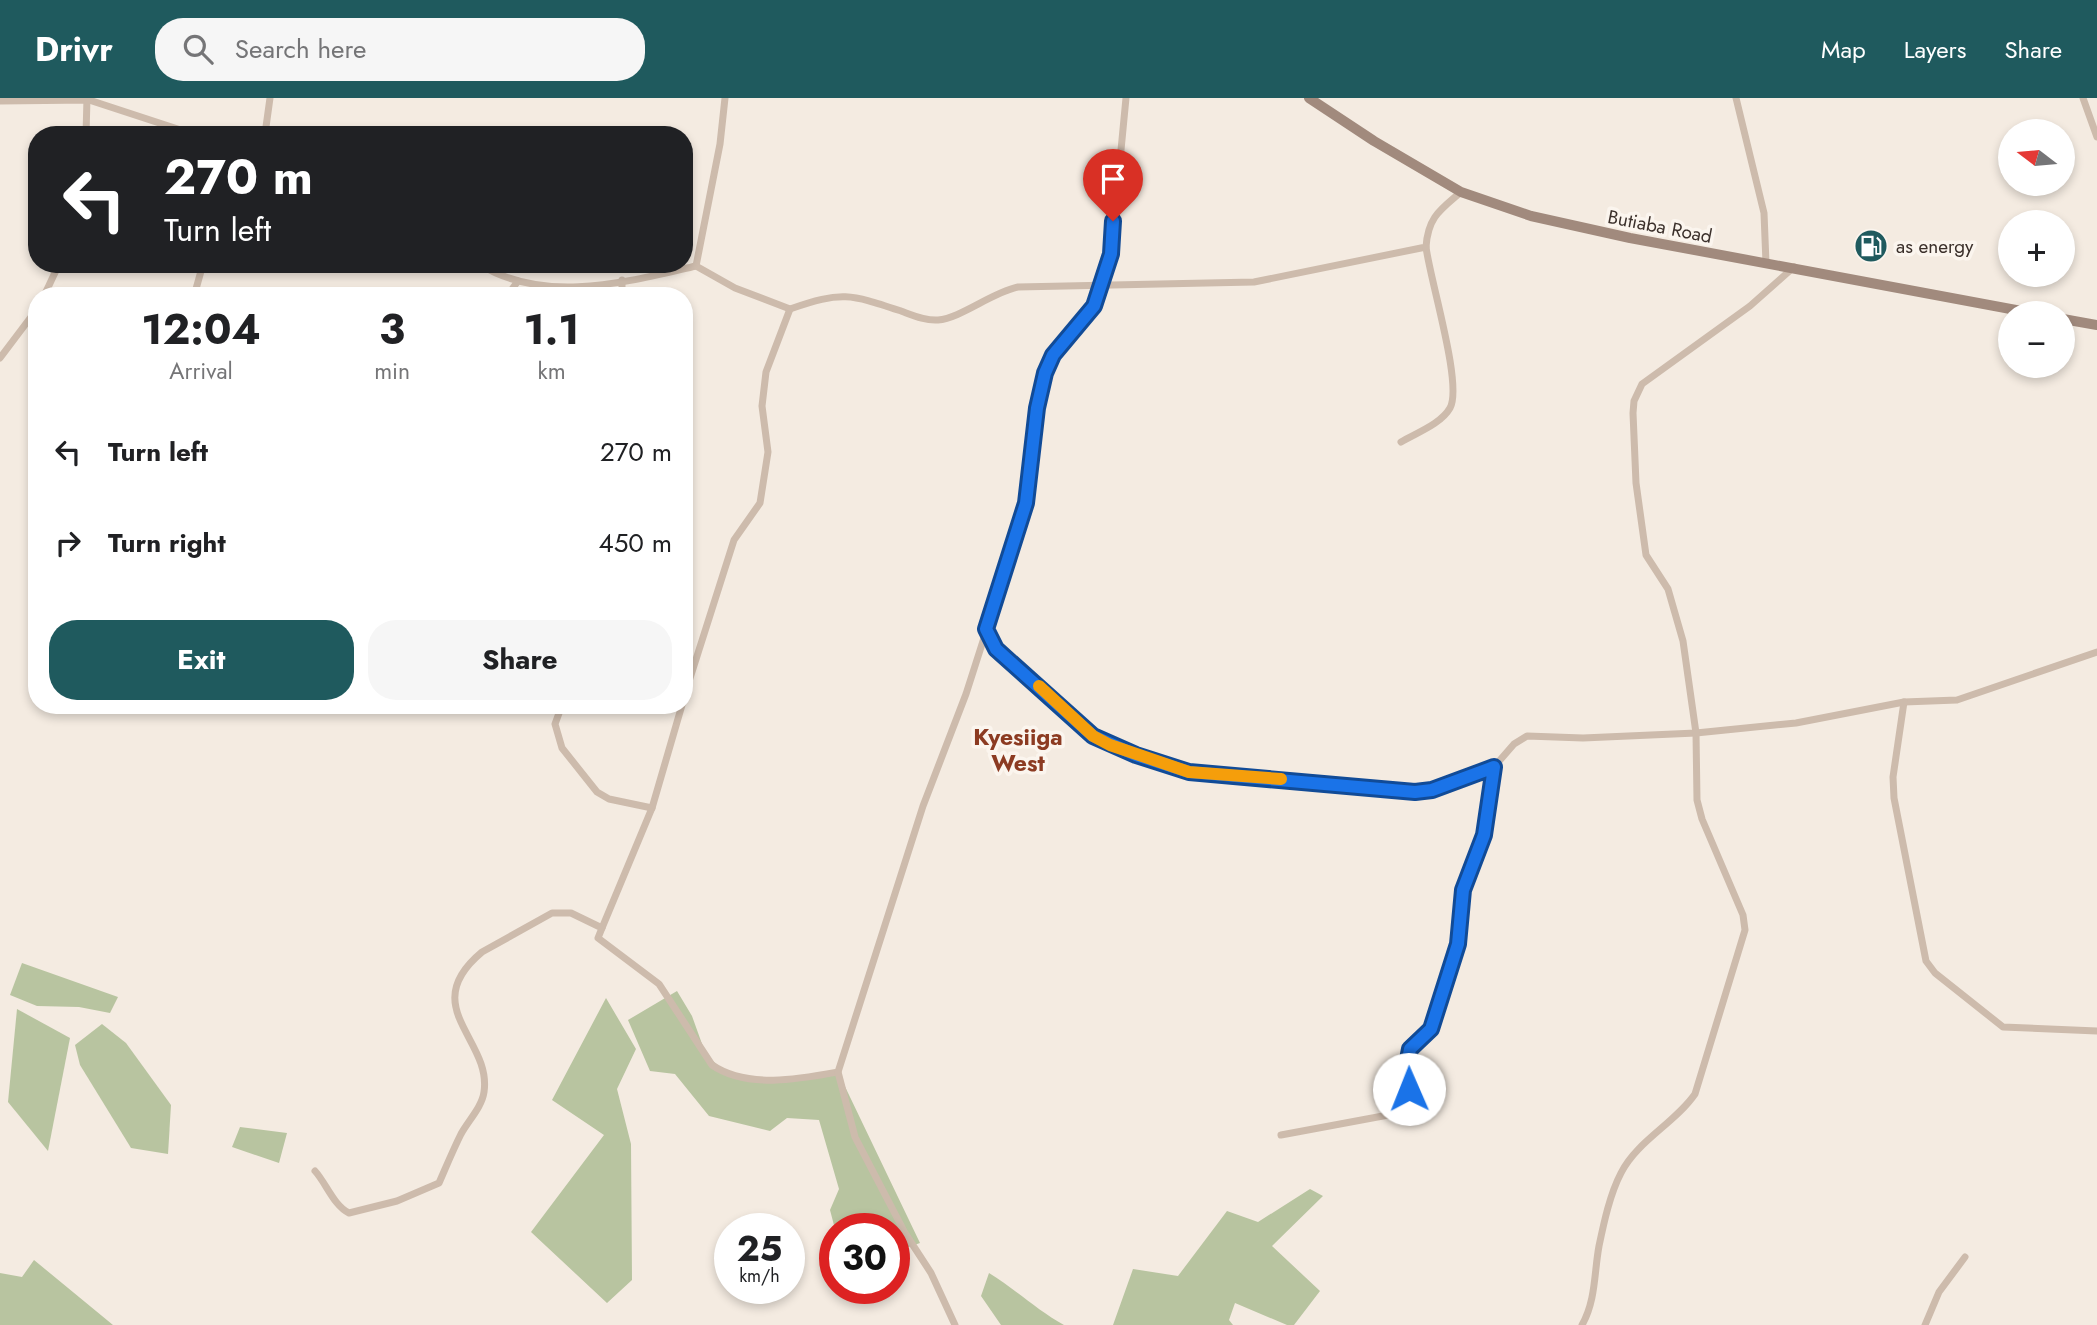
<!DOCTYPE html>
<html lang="en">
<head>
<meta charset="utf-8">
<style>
  body { margin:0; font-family:Jost,sans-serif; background:#f6f6f6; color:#202124; height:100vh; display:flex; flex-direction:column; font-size:26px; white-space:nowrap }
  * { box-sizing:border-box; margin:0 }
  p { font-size:23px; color:#757577 }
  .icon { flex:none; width:38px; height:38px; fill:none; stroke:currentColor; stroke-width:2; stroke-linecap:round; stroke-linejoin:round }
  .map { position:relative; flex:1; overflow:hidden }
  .sheet { position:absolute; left:28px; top:189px; width:665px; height:427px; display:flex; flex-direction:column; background:#fff; border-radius:28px; box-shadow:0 4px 10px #0003 }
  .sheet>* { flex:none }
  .top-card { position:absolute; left:28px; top:28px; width:665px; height:147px; border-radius:28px; box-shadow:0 4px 10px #0003; background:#202124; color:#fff; overflow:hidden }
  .needle { width:46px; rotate:286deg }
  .tools { position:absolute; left:1998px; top:21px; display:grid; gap:14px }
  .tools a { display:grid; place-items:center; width:77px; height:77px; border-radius:50%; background:#fff; box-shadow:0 4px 10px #0003; font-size:35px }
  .speed { position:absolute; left:714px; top:1115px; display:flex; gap:14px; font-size:35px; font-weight:700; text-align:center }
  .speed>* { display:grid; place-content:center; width:91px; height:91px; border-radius:50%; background:#fff; box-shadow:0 4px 10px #0003; line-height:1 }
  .speed small { font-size:18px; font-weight:400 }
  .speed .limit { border:10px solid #d22; background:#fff; color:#111 }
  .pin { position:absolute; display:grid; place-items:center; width:60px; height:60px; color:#fff; margin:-72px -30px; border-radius:50% 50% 50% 0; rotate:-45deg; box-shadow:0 0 7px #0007 }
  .pin .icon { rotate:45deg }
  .me { position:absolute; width:77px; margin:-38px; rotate:359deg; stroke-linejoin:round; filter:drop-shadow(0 0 5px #0008) }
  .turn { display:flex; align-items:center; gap:24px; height:147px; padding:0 21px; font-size:32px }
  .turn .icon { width:91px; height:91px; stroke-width:2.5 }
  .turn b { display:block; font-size:49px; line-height:60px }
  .eta { display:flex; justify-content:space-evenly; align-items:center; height:119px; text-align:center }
  .eta b { font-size:42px; font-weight:700; line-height:49px }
  .action { display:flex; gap:14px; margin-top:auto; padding:14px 21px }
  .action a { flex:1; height:80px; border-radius:28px; background:#1f5a5e; color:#fff; font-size:28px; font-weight:700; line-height:80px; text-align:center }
  .action a+a { background:#f6f6f6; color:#202124 }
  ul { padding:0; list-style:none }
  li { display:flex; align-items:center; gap:21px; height:91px; padding:0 21px }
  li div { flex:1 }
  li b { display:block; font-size:26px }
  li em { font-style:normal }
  header { display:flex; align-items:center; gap:42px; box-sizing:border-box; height:98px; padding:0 35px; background:#1f5a5e; color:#fff }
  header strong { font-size:33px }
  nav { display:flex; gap:38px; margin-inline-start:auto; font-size:24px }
  .search { width:490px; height:63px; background:#f6f6f6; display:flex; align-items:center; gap:18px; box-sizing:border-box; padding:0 24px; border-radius:28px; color:#757577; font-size:26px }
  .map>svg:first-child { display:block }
</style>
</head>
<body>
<header>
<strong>Drivr</strong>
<div class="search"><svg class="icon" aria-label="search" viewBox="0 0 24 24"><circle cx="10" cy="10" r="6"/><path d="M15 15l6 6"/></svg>Search here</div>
<nav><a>Map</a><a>Layers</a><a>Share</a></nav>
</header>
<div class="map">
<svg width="2097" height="1227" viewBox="0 0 2097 1227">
  <rect width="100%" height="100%" fill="#f4ebe1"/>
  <!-- green -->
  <g fill="#b8c4a0">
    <polygon points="22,865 118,899 110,915 79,909 37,908 10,897"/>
    <polygon points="677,893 692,918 706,957 727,975 780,983 838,974 920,1145 894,1154 894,1130 835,1131 830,1112 839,1091 819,1022 787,1020 770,1033 709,1018 675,976 650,973 628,922"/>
    <polygon points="606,900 636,951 617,991 631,1046 632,1182 607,1205 531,1134 604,1037 552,1002"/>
    <polygon points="17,911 70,940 48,1053 8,1004"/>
    <polygon points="102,926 126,945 171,1007 168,1056 131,1050 80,967 75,947"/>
    <polygon points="240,1029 287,1035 279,1065 232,1049"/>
    <polygon points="1310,1091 1323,1098 1272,1148 1320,1193 1294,1227 1287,1227 1235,1205 1229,1222 1233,1227 1113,1227 1133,1171 1178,1178 1227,1113 1258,1124"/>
    <polygon points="34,1162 113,1227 0,1227 0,1175 22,1179"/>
    <path d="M989,1175c26,16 48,37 75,52h-63l-20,-29z"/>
  </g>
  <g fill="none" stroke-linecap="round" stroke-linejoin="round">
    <!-- minor -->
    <g stroke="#cdbbac" stroke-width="7">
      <polyline points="1736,0 1764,115 1766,165"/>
      <polyline points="2083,0 2097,39"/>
      <polyline points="0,3 89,2 196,37"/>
      <polyline points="265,36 270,0"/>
      <polyline points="86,37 87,0"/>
      <polyline points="209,37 267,32"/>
      <path d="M479,166c66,41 147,18 217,2l39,22 55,21c52,-18 60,-15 111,2 11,4 24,10 37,9 23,-2 53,-27 80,-33l236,-5 172,-35c2,-30 14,-37 35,-55"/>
      <polyline points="696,168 720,46 725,0"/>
      <polyline points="622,182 622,198"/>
      <polyline points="44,198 59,166"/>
      <polyline points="194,198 203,166"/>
      <polyline points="507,198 518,183"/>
      <polyline points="0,260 37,211"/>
      <path d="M1401,344c15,-9 40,-18 49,-34 13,-23 -20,-128 -24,-161"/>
      <polyline points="986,532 996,551 1093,638 1178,672 1415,694 1432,692 1494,669 1514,646 1527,638 1583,640 1696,635 1796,625 1904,604 1957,602 2097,554"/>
      <polyline points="684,599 734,442 760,405 768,354 762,308 766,274 790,211"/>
      <polyline points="1904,604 1893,679 1894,700 1926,863 1935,875 2003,929 2097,933"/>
      <polyline points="562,607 555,626 562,650 597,694 609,701 652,710"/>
      <polyline points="602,830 652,710 682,607"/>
      <polyline points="1281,1037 1399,1015 1409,1007 1408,958 1410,951 1431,931 1458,846 1463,792 1484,737 1494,669"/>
      <path d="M315,1073c11,12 19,35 34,42l48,-12 42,-18c7,-16 14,-33 22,-49 7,-13 21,-27 23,-42 8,-53 -68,-85 -2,-140l70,-39h19l31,15 -4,10 61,46 53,81c35,24 88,14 126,7"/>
      <polyline points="955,1227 931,1175 905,1135 855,1039 838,974 923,708 966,596 1008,465 1026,405 1037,310 1045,275 1053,257 1094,208 1111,156 1126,0"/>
      <path d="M1582,1227c14,-25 12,-52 17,-79 5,-24 11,-52 22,-73 16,-32 54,-50 74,-79l50,-164 -2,-15 -41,-96 -5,-19 -1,-67 -13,-92 -15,-52 -22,-34 -10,-72 -3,-70 1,-12 8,-17 108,-78 44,-39"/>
      <polyline points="1925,1227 1939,1194 1965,1159"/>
    </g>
    <!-- secondary -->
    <g stroke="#a18a7d" stroke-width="10">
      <polyline points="1309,0 1374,43 1461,94 1531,118 1630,140 2032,215"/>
      <polyline points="2063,221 2097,227"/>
    </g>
  </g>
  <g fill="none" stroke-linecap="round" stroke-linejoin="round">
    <defs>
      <polyline id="route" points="1113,123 1111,156 1094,208 1053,257 1045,275 1037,310 1026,405 986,531 996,551 1093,638 1136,657 1189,674 1415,694 1432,692 1494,669 1484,737 1463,792 1458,846 1431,931 1410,951 1407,967 1409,991"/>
    </defs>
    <!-- route casing -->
    <use href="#route" stroke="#114b97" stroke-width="18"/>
    <!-- route -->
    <use href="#route" stroke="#1a73e8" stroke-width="12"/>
    <!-- slow -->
    <polyline stroke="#f59e0b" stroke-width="12" points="1039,588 1093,638 1110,647 1189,674 1281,681"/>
  </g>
  <!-- icons -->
  <defs>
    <symbol id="fuel-disc" viewBox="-11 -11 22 22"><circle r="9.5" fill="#1f5a5e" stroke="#fbf5ee"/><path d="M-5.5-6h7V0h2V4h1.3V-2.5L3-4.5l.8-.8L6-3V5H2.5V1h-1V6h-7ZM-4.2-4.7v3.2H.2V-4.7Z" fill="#fff"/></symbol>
  </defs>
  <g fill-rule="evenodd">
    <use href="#fuel-disc" x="1852" y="129" width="38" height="38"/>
  </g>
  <g text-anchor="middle" stroke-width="7" stroke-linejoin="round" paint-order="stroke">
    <!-- street labels -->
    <g font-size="19" fill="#3b302b" stroke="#fbf5ee">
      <text transform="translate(1660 128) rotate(11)" y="7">Butiaba Road</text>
    </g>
    <!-- poi labels -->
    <g font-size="19" fill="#3b302b" stroke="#fbf5ee" text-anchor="start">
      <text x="1896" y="155">as energy</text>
    </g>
    <!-- quarter labels -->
    <g font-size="23" font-weight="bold" fill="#8c3b22" stroke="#fbf5ee">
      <text x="1018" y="647">Kyesiiga<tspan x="1018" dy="26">West</tspan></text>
    </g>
  </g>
</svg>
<div class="tools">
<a><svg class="needle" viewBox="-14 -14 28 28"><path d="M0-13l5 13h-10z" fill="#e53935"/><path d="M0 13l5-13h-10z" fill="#757577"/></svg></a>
<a>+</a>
<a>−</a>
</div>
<div class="speed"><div>25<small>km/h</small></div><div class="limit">30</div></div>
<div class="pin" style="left:1113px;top:123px;background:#d93025"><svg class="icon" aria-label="arrive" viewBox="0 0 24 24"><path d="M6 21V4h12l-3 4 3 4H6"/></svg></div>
<svg class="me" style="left:1409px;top:991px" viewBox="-20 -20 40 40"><circle r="19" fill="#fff"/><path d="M0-13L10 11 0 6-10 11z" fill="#1a73e8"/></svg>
<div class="top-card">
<div class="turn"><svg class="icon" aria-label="left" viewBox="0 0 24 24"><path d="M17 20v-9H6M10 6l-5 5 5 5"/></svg><div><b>270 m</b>Turn left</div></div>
</div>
<section class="sheet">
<div class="eta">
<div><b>12:04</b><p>Arrival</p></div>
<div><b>3</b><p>min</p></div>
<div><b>1.1</b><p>km</p></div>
</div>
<ul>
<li><svg class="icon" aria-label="left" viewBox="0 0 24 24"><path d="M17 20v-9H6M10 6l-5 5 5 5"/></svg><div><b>Turn left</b></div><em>270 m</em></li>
<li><svg class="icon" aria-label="right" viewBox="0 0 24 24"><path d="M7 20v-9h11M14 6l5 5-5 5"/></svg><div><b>Turn right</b></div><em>450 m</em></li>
</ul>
<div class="action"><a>Exit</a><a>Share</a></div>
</section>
</div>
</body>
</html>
